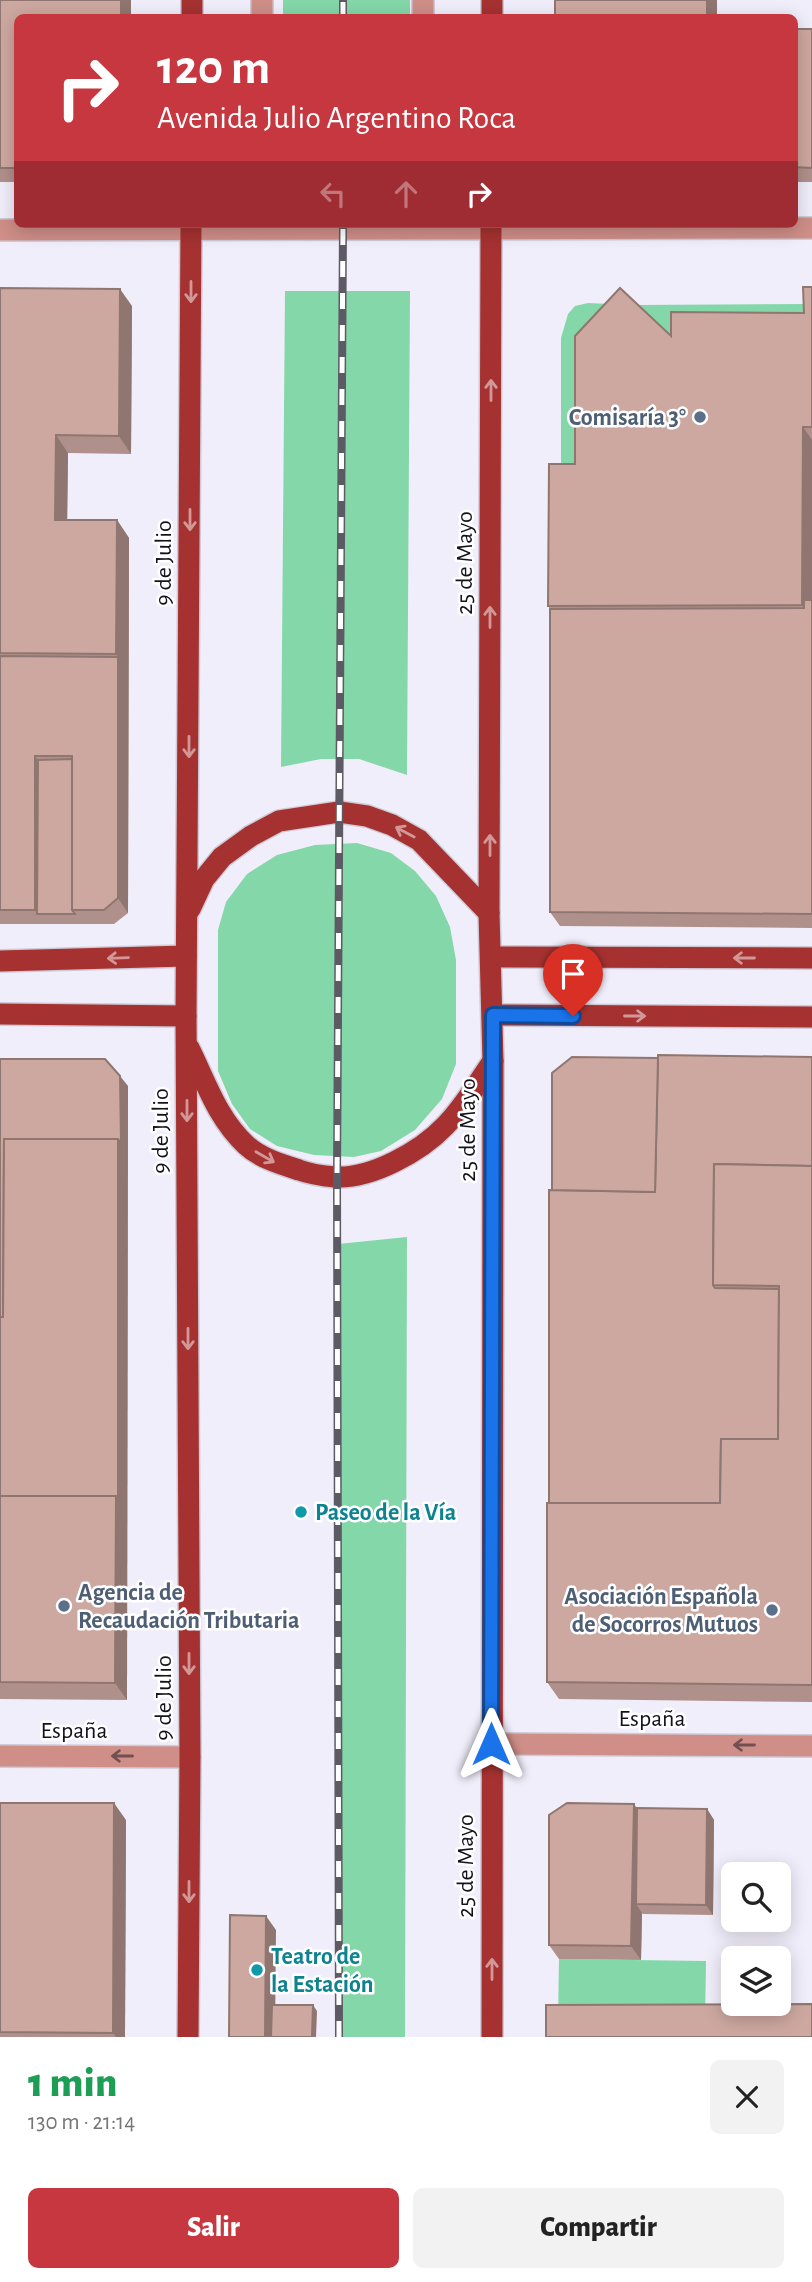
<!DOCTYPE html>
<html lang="es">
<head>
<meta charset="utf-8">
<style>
  body { margin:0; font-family:"Alegreya Sans",sans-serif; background:#f2f2f2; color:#222; height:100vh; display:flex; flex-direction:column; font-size:26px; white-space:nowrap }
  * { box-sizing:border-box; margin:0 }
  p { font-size:23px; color:#767676 }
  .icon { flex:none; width:38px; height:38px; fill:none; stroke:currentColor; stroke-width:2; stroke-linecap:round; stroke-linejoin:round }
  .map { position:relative; height:2037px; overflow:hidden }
  .panel { display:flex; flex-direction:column; background:#fff; flex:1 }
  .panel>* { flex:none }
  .banner { position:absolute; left:14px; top:14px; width:784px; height:214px; border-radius:10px; box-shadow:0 4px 18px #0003; background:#c73740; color:#fff; overflow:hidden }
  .fabs { position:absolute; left:721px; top:1862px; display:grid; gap:14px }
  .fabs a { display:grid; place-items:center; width:70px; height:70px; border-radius:10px; background:#fff; box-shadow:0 4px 18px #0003; font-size:35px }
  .pin { position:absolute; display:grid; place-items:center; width:60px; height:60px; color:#fff; margin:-72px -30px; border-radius:50% 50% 50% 0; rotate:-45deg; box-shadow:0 0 7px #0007 }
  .pin .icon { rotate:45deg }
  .me { position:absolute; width:77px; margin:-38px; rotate:0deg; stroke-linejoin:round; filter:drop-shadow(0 0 5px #0008) }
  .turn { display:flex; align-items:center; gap:24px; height:147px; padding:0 28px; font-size:32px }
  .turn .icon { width:91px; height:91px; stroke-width:2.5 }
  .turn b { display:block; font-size:49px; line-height:60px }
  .lanes { display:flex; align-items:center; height:66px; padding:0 28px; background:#0003; justify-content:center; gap:35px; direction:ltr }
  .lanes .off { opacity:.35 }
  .round { display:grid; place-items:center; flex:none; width:74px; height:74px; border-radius:10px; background:#f2f2f2 }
  .head { display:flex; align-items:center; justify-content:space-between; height:119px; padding:0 28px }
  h1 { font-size:42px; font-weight:800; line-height:52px; color:#1e9e55 }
  .primary-button { display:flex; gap:14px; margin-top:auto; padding:14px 28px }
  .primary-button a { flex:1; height:80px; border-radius:10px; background:#c73740; color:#fff; font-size:28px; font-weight:800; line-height:80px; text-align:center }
  .primary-button a+a { background:#f2f2f2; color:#222 }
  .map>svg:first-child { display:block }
</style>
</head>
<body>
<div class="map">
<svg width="812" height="2037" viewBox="0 0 812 2037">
  <rect width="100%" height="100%" fill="#f1eefb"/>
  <!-- green -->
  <g fill="#84d7a8">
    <rect x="283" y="0" width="127" height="17"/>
    <polygon points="285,291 410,291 407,775 359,759 321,759 281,767"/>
    <polygon points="588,303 632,305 812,304 812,330 587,481 561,481 561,338 568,314 575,306"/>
    <polygon points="357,843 391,853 415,871 436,896 450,927 456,960 456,1064 442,1099 415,1130 381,1151 354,1157 314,1155 277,1146 250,1129 232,1104 218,1071 218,930 226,902 247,874 277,855 315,845"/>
    <polygon points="407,1237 405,2037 336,2037 338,1244"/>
    <polygon points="559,1959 706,1961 705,2021 558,2022"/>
  </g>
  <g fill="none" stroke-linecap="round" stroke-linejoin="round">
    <defs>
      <g id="minor">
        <polyline points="423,0 423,18"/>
        <polyline points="262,18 262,0"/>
        <polyline points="0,230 812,228"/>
        <polyline points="491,1744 812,1746"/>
        <polyline points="0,1756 190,1757"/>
      </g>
      <g id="major">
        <polyline points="192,18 192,0"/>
        <polyline points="492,18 492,0"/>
        <polyline points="491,224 489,913 493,1061 492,2037"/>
        <polyline points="190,909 204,879 222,857 251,836 279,821 339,812 367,816 392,825 419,840 489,913"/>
        <polyline points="492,957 812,958"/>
        <polyline points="0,961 186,956"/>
        <polyline points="0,1014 186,1016"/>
        <polyline points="493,1015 812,1017"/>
        <path d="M189,1048c17,34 28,70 57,97 14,13 34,19 53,25 11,4 24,6 36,7 37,2 86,-26 110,-51 19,-19 33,-44 48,-65"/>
        <polyline points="188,2037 190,1757 186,1016 191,224"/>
      </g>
    </defs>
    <!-- minor casing -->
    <use href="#minor" stroke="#cecbd7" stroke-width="24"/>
    <!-- major casing -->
    <use href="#major" stroke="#cecbd7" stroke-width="24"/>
    <!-- minor -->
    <use href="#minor" stroke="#cf8e88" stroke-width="21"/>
    <!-- major -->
    <use href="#major" stroke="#a53231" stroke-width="21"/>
    <defs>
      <g id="rail">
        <polyline points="343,18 343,0"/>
        <polyline points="339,2037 337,1177 343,224"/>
      </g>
    </defs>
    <!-- rail casing -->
    <use href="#rail" stroke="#5d5a65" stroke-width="8"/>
    <!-- rail -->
    <use href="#rail" stroke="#fff" stroke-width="5" stroke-dasharray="16" stroke-linecap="butt"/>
  </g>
  <!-- wall -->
  <g fill="#b0908a">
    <polygon points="0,0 131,0 131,18 18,18 18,182 0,182"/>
    <rect x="794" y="29" width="18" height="153"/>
    <polygon points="812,287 812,928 560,926 550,912 550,609 548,606 575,464 671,336 804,313"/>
    <polygon points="0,288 132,306 131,454 68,453 67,520 117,520 129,538 128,913 114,924 0,924"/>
    <polygon points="812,1057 812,1702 559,1699 547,1682 552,1190 658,1058"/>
    <polygon points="0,1059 128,1086 127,1700 0,1699"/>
    <polygon points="0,1803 126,1820 125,2037 0,2037"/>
    <polygon points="637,1808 707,1809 714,1820 713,1915 643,1914 642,1913 641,1960 559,1959 549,1945"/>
  </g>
  <!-- shaded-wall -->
  <g fill="#907670">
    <rect x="121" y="0" width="10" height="18"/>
    <rect x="707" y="0" width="10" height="18"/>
    <polygon points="120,289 132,306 131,454 119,436"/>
    <polygon points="803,427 812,440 812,620 802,605"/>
    <polygon points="56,435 68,453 67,537 55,520"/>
    <polygon points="117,520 129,538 128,913 118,898 118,657 116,654"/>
    <polygon points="35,756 45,770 37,914 35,910"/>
    <polygon points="120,1076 128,1086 127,1700 115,1683 118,1139"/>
    <polygon points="114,1803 126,1820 125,2037 116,2037 113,2033"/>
    <polygon points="634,1804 644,1819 636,1904 642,1913 641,1960 631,1946"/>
    <polygon points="707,1809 714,1820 713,1915 706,1905"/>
    <polygon points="266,1916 276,1930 275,2037 265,2037"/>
    <polygon points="313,2005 317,2011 316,2037 312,2037"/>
  </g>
  <!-- building -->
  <g fill="#cda8a0" stroke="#907670" stroke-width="2">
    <polygon points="0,0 121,0 121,18 18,18 18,168 0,168"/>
    <rect x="555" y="0" width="152" height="18"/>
    <polygon points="794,29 812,29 812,168 794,167"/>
    <polygon points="803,287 812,287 812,427 803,427 802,605 548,606 549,464 575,464 575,336 620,288 671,336 671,312 804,313"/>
    <polygon points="0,288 120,289 119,436 56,435 55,520 117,520 116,654 0,653"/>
    <polygon points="804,600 812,600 812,914 550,912 550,609 804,608"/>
    <polygon points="0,656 118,657 118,898 104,910 72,910 72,756 35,756 35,910 0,910"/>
    <polygon points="72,759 72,910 75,914 37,914 38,760"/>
    <polygon points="658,1055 812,1057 812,1166 714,1164 713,1285 715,1288 779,1289 778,1439 721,1439 720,1503 549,1503 549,1190 655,1192"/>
    <polygon points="572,1057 658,1058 655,1192 552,1190 552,1073"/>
    <polygon points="0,1059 105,1059 120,1076 121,1143 118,1139 4,1139 3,1317 0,1317"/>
    <polygon points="4,1139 118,1139 118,1499 116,1496 0,1496 0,1317 3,1317"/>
    <polygon points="714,1164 812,1166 812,1685 547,1682 547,1503 720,1503 721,1439 778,1439 779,1286 713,1285"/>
    <polygon points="0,1496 116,1496 115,1683 0,1682"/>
    <polygon points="0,1803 114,1803 113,2033 0,2032"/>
    <polygon points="567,1803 634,1804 631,1946 549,1945 549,1815"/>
    <polygon points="637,1808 707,1809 706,1905 636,1904"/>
    <polygon points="230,1915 266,1916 265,2037 229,2037"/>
    <polygon points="812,2004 812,2037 546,2037 546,2005"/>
    <polygon points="272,2005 313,2005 312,2037 271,2037"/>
  </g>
  <!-- one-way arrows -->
  <defs><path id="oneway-shaft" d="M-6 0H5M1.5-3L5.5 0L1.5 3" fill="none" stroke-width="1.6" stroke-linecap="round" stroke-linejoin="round" transform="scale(1.75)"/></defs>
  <g stroke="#d29898">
    <use href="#oneway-shaft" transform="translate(191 292) rotate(90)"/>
    <use href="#oneway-shaft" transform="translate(491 390) rotate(-90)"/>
    <use href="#oneway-shaft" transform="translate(190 520) rotate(90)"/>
    <use href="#oneway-shaft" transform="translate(490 617) rotate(-90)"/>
    <use href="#oneway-shaft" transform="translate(189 747) rotate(90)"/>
    <use href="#oneway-shaft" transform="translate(405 832) rotate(-152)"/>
    <use href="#oneway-shaft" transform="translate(490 845) rotate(-90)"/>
    <use href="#oneway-shaft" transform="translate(118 958) rotate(178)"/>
    <use href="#oneway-shaft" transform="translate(744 958) rotate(-180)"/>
    <use href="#oneway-shaft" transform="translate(635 1016)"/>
    <use href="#oneway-shaft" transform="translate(187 1111) rotate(90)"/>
    <use href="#oneway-shaft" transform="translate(265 1157) rotate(30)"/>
    <use href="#oneway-shaft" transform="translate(188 1339) rotate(90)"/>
    <use href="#oneway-shaft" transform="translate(189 1664) rotate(90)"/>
    <use href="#oneway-shaft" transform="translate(189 1892) rotate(90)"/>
    <use href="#oneway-shaft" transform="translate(492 1969) rotate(-90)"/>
  </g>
  <g stroke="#725052">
    <use href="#oneway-shaft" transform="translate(744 1745) rotate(-180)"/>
    <use href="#oneway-shaft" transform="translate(122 1756) rotate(-180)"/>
  </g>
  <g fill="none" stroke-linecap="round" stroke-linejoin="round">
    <defs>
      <polyline id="route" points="491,1744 493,1015 573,1016"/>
    </defs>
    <!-- route casing -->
    <use href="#route" stroke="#114b97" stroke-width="18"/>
    <!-- route -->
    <use href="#route" stroke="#1a73e8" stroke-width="12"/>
  </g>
  <!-- markers -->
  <g fill="#5c6f8a" stroke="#fff" stroke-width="2.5">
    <circle cx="700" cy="417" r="7"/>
    <circle cx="64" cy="1606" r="7"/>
    <circle cx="772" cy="1610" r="7"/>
  </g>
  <g fill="#0f9aa8" stroke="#fff" stroke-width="2.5">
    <circle cx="301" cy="1512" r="7"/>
    <circle cx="257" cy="1970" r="7"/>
  </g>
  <g text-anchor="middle" stroke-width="5" stroke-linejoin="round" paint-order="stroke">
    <!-- service labels -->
    <g font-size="24" font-weight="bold" fill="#4e5e75" stroke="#fff" text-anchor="end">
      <text x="686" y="425">Comisaría 3°</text>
      <text x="78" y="1600" text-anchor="start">Agencia de<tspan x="78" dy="28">Recaudación Tributaria</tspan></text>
      <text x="758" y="1604">Asociación Española<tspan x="758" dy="28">de Socorros Mutuos</tspan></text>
    </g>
    <!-- street labels -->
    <g font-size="24" fill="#14111c" stroke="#fff">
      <text transform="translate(163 563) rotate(-90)" y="8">9 de Julio</text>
      <text transform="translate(464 563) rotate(-90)" y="8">25 de Mayo</text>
      <text transform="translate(467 1130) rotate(-90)" y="8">25 de Mayo</text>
      <text transform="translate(160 1131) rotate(-90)" y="8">9 de Julio</text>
      <text transform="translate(163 1698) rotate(-90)" y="8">9 de Julio</text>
      <text x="652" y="1726">España</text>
      <text x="74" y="1738">España</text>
      <text transform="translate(465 1866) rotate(-90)" y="8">25 de Mayo</text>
    </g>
    <!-- culture labels -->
    <g font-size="24" font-weight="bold" fill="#0d838f" stroke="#fff" text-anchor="start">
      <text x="315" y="1520">Paseo de la Vía</text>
      <text x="271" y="1964">Teatro de<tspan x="271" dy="28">la Estación</tspan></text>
    </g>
  </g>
</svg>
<div class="fabs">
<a><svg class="icon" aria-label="search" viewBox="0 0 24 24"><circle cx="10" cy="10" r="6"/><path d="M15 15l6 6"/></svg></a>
<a><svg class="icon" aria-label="layers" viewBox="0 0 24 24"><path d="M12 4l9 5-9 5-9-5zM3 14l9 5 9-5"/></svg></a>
</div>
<div class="pin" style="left:573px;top:1016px;background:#d93025"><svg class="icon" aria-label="arrive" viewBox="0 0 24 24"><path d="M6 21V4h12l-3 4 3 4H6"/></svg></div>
<svg class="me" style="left:491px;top:1744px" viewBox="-20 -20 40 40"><path d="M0-17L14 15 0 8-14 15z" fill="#1a73e8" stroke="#fff" stroke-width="4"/></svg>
<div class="banner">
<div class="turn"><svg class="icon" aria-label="right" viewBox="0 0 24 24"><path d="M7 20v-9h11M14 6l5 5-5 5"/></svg><div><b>120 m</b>Avenida Julio Argentino Roca</div></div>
<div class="lanes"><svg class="icon off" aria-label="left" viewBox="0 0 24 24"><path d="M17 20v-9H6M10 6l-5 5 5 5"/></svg><svg class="icon off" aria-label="ahead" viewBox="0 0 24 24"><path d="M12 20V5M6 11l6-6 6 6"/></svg><svg class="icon" aria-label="right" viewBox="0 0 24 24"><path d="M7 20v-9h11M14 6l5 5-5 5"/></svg></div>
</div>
</div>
<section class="panel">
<div class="head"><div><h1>1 min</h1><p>130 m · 21:14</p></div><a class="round"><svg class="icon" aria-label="close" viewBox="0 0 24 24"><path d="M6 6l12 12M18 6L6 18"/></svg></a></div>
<div class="primary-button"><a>Salir</a><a>Compartir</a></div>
</section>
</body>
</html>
